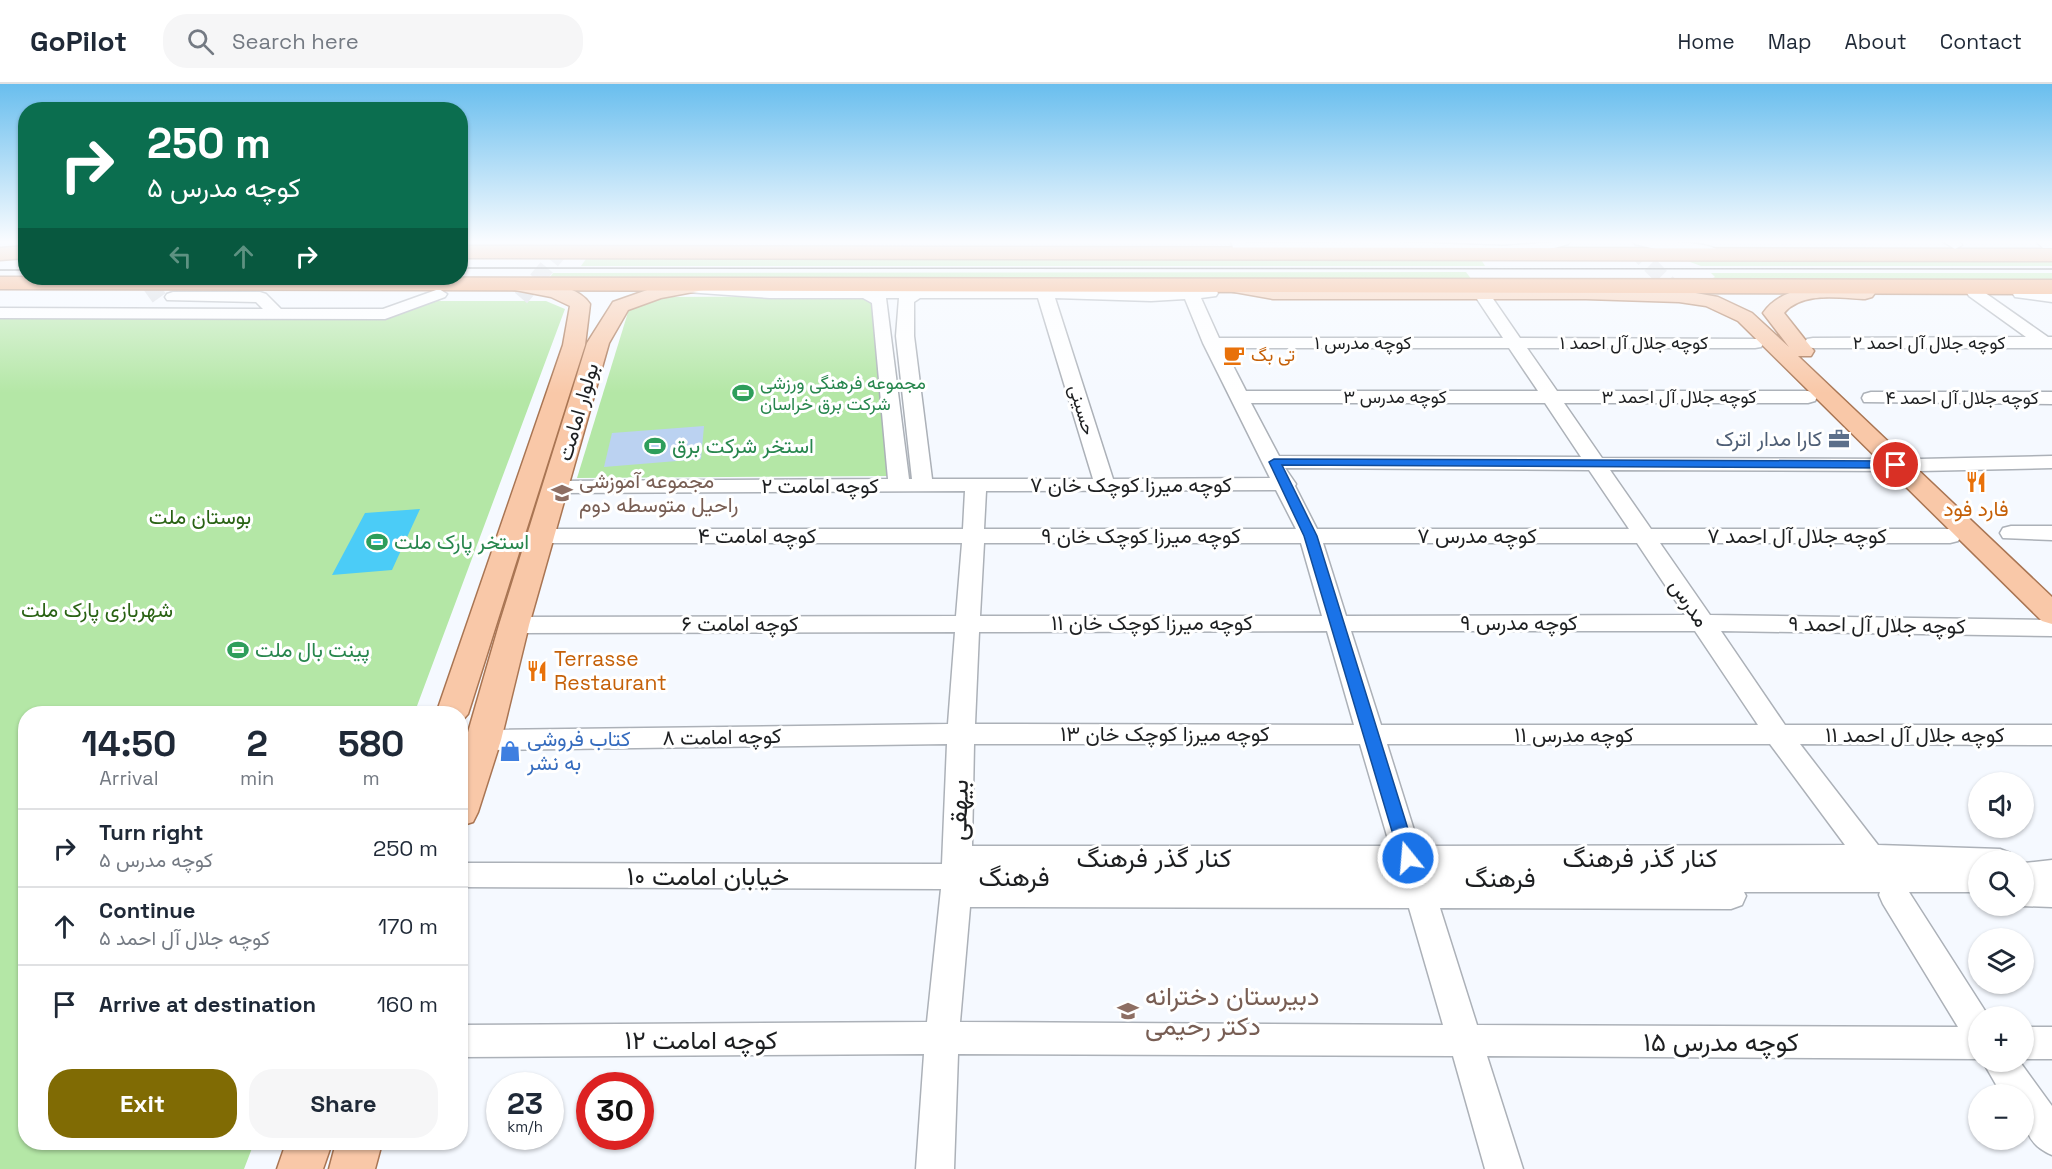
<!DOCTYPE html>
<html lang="en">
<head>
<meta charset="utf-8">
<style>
  body { margin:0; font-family:"Space Grotesk",Vazirmatn,sans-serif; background:#f6f6f7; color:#1f2937; height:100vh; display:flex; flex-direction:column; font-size:22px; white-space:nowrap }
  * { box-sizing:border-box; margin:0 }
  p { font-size:20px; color:#747a83 }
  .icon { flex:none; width:33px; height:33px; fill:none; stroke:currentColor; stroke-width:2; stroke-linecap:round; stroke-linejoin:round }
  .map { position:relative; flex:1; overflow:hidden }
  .details { position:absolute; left:18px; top:622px; width:450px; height:444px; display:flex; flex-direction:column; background:#fff; border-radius:24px; box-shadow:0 2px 4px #0004 }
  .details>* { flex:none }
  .guide { position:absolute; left:18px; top:18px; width:450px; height:183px; border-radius:24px; box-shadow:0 2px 4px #0004; background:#0b6e4f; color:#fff; overflow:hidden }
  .controls { position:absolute; left:1968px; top:688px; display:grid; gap:12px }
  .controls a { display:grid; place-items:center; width:66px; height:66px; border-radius:50%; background:#fff; box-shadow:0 2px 4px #0004; font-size:30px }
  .speed { position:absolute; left:486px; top:988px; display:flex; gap:12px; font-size:30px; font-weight:700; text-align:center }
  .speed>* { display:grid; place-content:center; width:78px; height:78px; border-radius:50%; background:#fff; box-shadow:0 2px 4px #0004; line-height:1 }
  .speed small { font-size:15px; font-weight:400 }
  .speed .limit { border:9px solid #d22; background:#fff; color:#111 }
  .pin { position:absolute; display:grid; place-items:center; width:51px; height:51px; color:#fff; margin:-26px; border:3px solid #fff; border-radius:50%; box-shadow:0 2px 6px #0007 }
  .me { position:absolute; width:66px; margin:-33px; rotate:343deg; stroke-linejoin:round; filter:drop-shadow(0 0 4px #0008) }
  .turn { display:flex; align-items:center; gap:21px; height:126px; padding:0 30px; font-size:27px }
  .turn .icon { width:78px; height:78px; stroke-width:2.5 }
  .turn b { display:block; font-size:42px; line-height:51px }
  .lanes { display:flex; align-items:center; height:57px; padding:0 30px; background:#0003; justify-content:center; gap:30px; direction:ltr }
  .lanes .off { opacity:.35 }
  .eta { display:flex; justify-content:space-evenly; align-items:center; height:102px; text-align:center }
  .eta b { font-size:36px; font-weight:800; line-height:42px }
  .cta { display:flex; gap:12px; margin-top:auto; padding:12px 30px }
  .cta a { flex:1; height:69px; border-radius:24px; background:#806b04; color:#fff; font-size:24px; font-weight:800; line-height:69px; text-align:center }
  .cta a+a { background:#f6f6f7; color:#1f2937 }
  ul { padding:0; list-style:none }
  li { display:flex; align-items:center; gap:18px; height:78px; padding:0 30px; border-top:2px solid #e0e1e3 }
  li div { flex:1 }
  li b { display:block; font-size:22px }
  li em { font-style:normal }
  header { display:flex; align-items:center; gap:36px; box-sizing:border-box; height:84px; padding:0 30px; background:#fff; border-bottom:2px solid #e0e1e3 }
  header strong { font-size:28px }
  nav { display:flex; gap:33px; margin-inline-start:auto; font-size:21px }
  .search { width:420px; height:54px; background:#f6f6f7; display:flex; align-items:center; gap:15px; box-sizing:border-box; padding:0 21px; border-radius:24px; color:#747a83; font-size:22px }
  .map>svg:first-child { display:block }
</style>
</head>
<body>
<header>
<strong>GoPilot</strong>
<div class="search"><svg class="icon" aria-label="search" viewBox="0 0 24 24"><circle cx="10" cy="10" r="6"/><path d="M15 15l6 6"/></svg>Search here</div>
<nav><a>Home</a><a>Map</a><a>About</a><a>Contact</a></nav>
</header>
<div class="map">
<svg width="2052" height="1085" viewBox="0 0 2052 1085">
  <rect width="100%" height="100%" fill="#f5f9ff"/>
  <!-- green -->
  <g fill="#b4e7a6">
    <polygon points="1480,174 1485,182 581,182 586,175"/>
    <polygon points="1682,175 2052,175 2052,182 1701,182"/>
    <polygon points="1466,188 1472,196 547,197 553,189"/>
    <polygon points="1711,189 2052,189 2052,197 1706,197 1715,193"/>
    <polygon points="875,212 889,392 577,394 629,225 664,213"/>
    <polygon points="419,217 546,217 565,225 414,630 26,630 26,1059 254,1059 244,1085 0,1085 0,234 380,235"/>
  </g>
  <!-- water -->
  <polygon fill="#4bccf7" points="420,425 392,486 332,491 365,429"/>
  <!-- building -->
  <polygon fill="#bbd2f1" points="704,342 701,375 604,383 612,349"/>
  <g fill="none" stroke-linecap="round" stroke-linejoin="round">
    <!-- minor-tunnel -->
    <g stroke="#d5d8de" stroke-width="16" stroke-dasharray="16 8" stroke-linecap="butt">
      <polyline points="1633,164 1674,205"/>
      <polyline points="148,212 173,194"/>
      <polyline points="521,214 567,159"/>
    </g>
    <defs>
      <g id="minor">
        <path d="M1231,157h14l1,2 148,-1 110,4 66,-5 -2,3c-51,17 -102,8 -154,8 -59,-1 -117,0 -175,0l-5,-1z"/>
        <path d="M1633,157c16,0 77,0 86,10 -10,12 -68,-3 -84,-7z"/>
        <polygon points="1942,157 1959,157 1962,161 1955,165"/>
        <polygon points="2036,157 2052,157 2052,164 2043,164"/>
        <path d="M678,199c112,6 224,5 337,5 65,0 130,3 195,0l6,2 2,3 -2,3 -15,2 18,40h284l-30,-45 8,-5 6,2 33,48 241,1 3,4 -3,4 -6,1h-228l30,43h251l7,2 2,4 -2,4 -7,2h-244l38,55 294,1 7,2 3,4 -3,4 -7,2 -286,-1 41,59h299l8,2 3,5 -3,5 -8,2h-290l50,72 342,5v16l-331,-5 64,94h267v20l-252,-1 78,101 122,4 10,4 5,8h-37v31h-69l80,125h-11v42l-491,-3 36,113h-38l-32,-113 -495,-2 -4,115h-38l8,-115 -464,3v-32l467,-3 14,-133 -481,-2v-24l482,1 5,-120 -463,6 -9,-3 -4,-7 4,-7 9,-3 464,-6 7,-92 -441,1 -8,-2 -4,-6 4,-6 8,-2 442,-1 6,-73h-420l-8,-2 -3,-5 3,-5 8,-2h421l2,-38 -409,2 -7,-2 -3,-4 3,-4 7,-2 332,-2 -16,-176 -9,-5h-93l-98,-7 -2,-3 2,-3zM886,214h13l-3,38 16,143h-3zM920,214h118l55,181h-161l-18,-143v-34zM1055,214l96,3 34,-2 18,44 67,135 -157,1zM1224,264h285l29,43h-292zM1251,319h294l36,54 -302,-1zM1285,384l304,2 40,59h-312l-22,-43 1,-2zM1276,406l20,39h-312l2,-38zM984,459h317l21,73h-342zM1323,459h314l48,72 -339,1zM1327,547l27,94 -379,-1 4,-92zM1351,547h344l63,94h-377zM974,660h386l30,102h-418zM1387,660h383l75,101 -426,1zM1744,808h136l-1,3 4,9 75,123 -481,-2 -37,-117 291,1 11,-4 4,-9zM970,823l439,1 34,117 -483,-3z"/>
        <polygon points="1975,204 1981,206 2048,253 2052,253 2052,264 1813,264 1807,263 1804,259 1807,255 1813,254 2026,253 1969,212 1967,209"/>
        <polygon points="439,205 447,210 445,213 385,235 0,234 0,224 263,225 256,218 167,216 165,213 167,210 173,208 260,208 266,210 281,225 383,225"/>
        <polygon points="2021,205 2052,208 2052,218 2015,213 2013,210"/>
        <polygon points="1871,308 2052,308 2052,320 1864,318 1862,314 1864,310"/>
        <polygon points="2052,372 2052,384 1920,387 1913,385 1910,381 1913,377 1920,375"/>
        <polygon points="2011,442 2052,442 2052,456 2003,454 2000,449 2003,444"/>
        <polygon points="2052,776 2052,823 2022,822 2024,779"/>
        <rect x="2024" y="943" width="28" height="32"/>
        <path d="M1983,978h37l32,44v49c-29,-12 -28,-33 -28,-60h-22z"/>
      </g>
      <g id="major">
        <path d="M517,195c23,4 59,4 73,25l-5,41 -117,369 -8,9v-9h-24l127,-369 7,-39 -19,-9 -41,-8 -3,-4 3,-4z"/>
        <polygon points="702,195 709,197 712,201 709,205 661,214 628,226 609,259 529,541 501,656 478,728 473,738 460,742 460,676 499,541 587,259 613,218 650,205"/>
        <path d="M1230,196l43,7h313l93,3 39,7 34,16 37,34 -26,-34c20,-30 76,-32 109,-24l3,4 -3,4 -7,2c-25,-1 -63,-8 -81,14l30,38 -3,5h-13l254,241v27l-10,-3 -304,-300 -32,-15 -27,-4 -93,-3h-313l-50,-9 -3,-4 3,-4z"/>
        <polygon points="286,1059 332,1059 323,1085 277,1085"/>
        <polygon points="336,1059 382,1059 375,1085 329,1085"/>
      </g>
      <g id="highway">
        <polygon points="26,162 26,174 0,176 0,164"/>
        <polygon points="460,162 2052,165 2052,177 460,174"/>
        <polygon points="0,193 2052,196 2052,210 0,205"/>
      </g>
    </defs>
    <!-- minor casing -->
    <use href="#minor" stroke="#acb1b8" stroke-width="3"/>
    <!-- major casing -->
    <use href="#major" stroke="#a97553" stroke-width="3"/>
    <!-- highway casing -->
    <use href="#highway" stroke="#a97553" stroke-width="3"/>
    <!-- minor -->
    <use href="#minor" fill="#fff" fill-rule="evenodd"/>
    <!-- major -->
    <use href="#major" fill="#f9c8a8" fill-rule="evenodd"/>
    <!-- highway -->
    <use href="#highway" fill="#f5a36e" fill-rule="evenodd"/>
    <!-- tram -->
    <g stroke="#4b4d50" stroke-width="1.5">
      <polyline points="460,184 2052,185"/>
      <polyline points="0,186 26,186"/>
    </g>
  </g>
  <!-- sky -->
  <linearGradient id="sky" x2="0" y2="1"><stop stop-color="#69beee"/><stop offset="0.51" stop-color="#fafcff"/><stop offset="1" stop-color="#fafcff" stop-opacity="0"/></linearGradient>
  <rect width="2052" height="309" fill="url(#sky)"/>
  <!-- route -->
  <polygon fill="#1a73e8" stroke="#114b97" stroke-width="1.5" points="1274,375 1896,377 1901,381 1896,384 1282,381 1317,452 1417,774 1414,779 1408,780 1402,779 1400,774 1304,452 1269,378"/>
  <!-- icons -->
  <defs>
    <symbol id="cafe-bare" viewBox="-9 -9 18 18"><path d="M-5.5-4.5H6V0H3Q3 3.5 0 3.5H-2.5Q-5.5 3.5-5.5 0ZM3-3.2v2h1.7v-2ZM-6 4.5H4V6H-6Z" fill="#e8710a" stroke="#fff" stroke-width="2.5" paint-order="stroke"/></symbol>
    <symbol id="stadium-bare" viewBox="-9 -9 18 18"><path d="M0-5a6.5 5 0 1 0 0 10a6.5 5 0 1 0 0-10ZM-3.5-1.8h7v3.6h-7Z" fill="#2e9e5b" stroke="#fff" stroke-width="2.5" paint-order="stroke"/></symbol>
    <symbol id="office-bare" viewBox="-9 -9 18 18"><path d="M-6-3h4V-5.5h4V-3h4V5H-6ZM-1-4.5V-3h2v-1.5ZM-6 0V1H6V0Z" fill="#5c6f8a" stroke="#fff" stroke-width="2.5" paint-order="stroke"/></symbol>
    <symbol id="restaurant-bare" viewBox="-9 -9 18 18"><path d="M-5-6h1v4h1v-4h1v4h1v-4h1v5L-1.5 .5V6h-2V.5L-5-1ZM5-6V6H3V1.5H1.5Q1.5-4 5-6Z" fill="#e8710a" stroke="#fff" stroke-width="2.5" paint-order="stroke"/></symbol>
    <symbol id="school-bare" viewBox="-9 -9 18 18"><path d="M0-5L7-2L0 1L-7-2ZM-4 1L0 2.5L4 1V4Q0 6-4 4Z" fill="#8d6e63" stroke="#fff" stroke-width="2.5" paint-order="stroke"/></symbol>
    <symbol id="shop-bare" viewBox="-9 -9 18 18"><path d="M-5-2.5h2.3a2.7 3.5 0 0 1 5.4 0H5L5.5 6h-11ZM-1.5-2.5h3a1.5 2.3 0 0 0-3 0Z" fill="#3f7fe0" stroke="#fff" stroke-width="2.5" paint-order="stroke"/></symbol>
  </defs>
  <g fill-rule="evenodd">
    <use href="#cafe-bare" x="1219" y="256" width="30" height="30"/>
    <use href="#stadium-bare" x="728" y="294" width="30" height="30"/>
    <use href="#office-bare" x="1824" y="340" width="30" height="30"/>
    <use href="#stadium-bare" x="640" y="347" width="30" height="30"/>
    <use href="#restaurant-bare" x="1961" y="383" width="30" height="30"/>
    <use href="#school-bare" x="547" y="394" width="30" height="30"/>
    <use href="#stadium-bare" x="362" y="443" width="30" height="30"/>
    <use href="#stadium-bare" x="223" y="551" width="30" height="30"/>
    <use href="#restaurant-bare" x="522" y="572" width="30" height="30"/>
    <use href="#shop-bare" x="495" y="652" width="30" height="30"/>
    <use href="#school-bare" x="1113" y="912" width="30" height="30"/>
  </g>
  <g text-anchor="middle" stroke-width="6" stroke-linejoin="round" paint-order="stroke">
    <!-- far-street labels -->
    <g font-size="18" fill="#1d1f21" stroke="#fff">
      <text x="1363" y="265">کوچه مدرس ۱</text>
      <text x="1634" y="265">کوچه جلال آل احمد ۱</text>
      <text x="1929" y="265">کوچه جلال آل احمد ۲</text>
      <text x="1395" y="319">کوچه مدرس ۳</text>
      <text x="1679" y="319">کوچه جلال آل احمد ۳</text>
      <text x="1962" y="320">کوچه جلال آل احمد ۴</text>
      <text transform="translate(1082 326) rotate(73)" y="6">حسینی</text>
    </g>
    <!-- far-food labels -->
    <g font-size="18" fill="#c56008" stroke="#fff" text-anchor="start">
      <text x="1251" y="277">تی بگ</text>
    </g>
    <!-- far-leisure labels -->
    <g font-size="18" fill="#27864d" stroke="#fff" text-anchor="start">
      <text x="760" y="305">مجموعه فرهنگی ورزشی<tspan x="760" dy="21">شرکت برق خراسان</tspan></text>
    </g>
    <!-- street labels -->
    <g font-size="21" fill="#1d1f21" stroke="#fff">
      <text transform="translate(578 328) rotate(-74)" y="7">بولوار امامت</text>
      <text x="1131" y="408">کوچه میرزا کوچک خان ۷</text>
      <text x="820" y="409">کوچه امامت ۲</text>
      <text x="757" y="459">کوچه امامت ۴</text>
      <text x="1141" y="459">کوچه میرزا کوچک خان ۹</text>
      <text x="1477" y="459">کوچه مدرس ۷</text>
      <text x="1797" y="459">کوچه جلال آل احمد ۷</text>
      <text transform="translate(1689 519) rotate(56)" y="7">مدرس</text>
      <text x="1152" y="546">کوچه میرزا کوچک خان ۱۱</text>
      <text x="1519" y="546">کوچه مدرس ۹</text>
      <text x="740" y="547">کوچه امامت ۶</text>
      <text transform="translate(1877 541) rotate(1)" y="7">کوچه جلال آل احمد ۹</text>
      <text x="1165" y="657">کوچه میرزا کوچک خان ۱۳</text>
      <text x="1574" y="658">کوچه مدرس ۱۱</text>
      <text x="1915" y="658">کوچه جلال آل احمد ۱۱</text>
      <text transform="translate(722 653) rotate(-1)" y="7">کوچه امامت ۸</text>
    </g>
    <!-- service labels -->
    <g font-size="21" fill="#4e5e75" stroke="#fff" text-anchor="end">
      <text x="1822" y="362">کارا مدار اترک</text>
    </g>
    <!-- leisure labels -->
    <g font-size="21" fill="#27864d" stroke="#fff" text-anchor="start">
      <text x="672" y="369">استخر شرکت برق</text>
      <text x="394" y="465">استخر پارک ملت</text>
      <text x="255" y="573">پینت بال ملت</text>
    </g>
    <!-- education labels -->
    <g font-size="21" fill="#785e54" stroke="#fff" text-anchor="start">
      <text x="579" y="404">مجموعه آموزشی<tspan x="579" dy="24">راحیل متوسطه دوم</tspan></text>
    </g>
    <!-- food labels -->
    <g font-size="21" fill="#c56008" stroke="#fff">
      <text x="1976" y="432">فارد فود</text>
      <text x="554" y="582" text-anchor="start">Terrasse<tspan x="554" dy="24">Restaurant</tspan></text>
    </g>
    <!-- park labels -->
    <g font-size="21" fill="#296213" stroke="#fff">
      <text x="200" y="440">بوستان ملت</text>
      <text x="97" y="533">شهربازی پارک ملت</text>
    </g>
    <!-- shop labels -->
    <g font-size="21" fill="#366cbe" stroke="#fff" text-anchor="start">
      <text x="527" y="662">کتاب فروشی<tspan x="527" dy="24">به نشر</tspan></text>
    </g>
    <!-- near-street labels -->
    <g font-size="26" fill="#1d1f21" stroke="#fff">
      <text transform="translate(958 726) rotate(-88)" y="9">بیهقی</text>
      <text x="1154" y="783">کنار گذر فرهنگ</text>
      <text x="1640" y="783">کنار گذر فرهنگ</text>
      <text x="708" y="801">خیابان امامت ۱۰</text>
      <text x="1014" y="802">فرهنگ</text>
      <text x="1500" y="803">فرهنگ</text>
      <text x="701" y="965">کوچه امامت ۱۲</text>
      <text x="1721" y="967">کوچه مدرس ۱۵</text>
    </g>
    <!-- near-education labels -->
    <g font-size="26" fill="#785e54" stroke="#fff" text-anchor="start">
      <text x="1145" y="921">دبیرستان دخترانه<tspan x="1145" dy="30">دکتر رحیمی</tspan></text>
    </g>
  </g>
</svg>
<div class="controls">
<a><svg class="icon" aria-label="sound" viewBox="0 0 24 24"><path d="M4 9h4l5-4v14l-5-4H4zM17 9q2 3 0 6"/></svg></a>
<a><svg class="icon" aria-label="search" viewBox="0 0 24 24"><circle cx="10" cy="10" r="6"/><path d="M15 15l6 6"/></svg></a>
<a><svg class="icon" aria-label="layers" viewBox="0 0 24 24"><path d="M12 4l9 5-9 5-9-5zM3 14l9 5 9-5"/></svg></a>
<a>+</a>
<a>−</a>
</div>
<div class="speed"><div>23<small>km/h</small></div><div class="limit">30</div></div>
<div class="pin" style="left:1896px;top:381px;background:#d93025"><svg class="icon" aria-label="arrive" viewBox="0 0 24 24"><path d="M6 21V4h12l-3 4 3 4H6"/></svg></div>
<svg class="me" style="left:1408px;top:774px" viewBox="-20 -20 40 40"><circle r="17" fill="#1a73e8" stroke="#fff" stroke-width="3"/><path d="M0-11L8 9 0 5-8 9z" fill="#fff"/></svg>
<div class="guide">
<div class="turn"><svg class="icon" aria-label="right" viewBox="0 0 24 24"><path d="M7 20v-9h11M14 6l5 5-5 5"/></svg><div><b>250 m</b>کوچه مدرس ۵</div></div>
<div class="lanes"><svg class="icon off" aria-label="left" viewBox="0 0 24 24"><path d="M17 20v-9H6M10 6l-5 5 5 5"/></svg><svg class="icon off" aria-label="ahead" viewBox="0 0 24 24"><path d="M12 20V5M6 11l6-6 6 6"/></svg><svg class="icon" aria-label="right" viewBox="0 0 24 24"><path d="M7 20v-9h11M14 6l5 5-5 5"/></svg></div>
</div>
<section class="details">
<div class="eta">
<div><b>14:50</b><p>Arrival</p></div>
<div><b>2</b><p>min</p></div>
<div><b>580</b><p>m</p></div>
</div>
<ul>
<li><svg class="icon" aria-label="right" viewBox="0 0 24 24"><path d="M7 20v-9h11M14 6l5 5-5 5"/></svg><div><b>Turn right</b><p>کوچه مدرس ۵</p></div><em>250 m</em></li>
<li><svg class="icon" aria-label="ahead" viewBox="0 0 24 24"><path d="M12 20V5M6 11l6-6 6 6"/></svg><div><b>Continue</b><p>کوچه جلال آل احمد ۵</p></div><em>170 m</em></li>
<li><svg class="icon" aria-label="arrive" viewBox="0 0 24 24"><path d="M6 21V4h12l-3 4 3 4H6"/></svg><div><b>Arrive at destination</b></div><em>160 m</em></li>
</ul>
<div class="cta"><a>Exit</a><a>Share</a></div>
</section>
</div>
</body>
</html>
